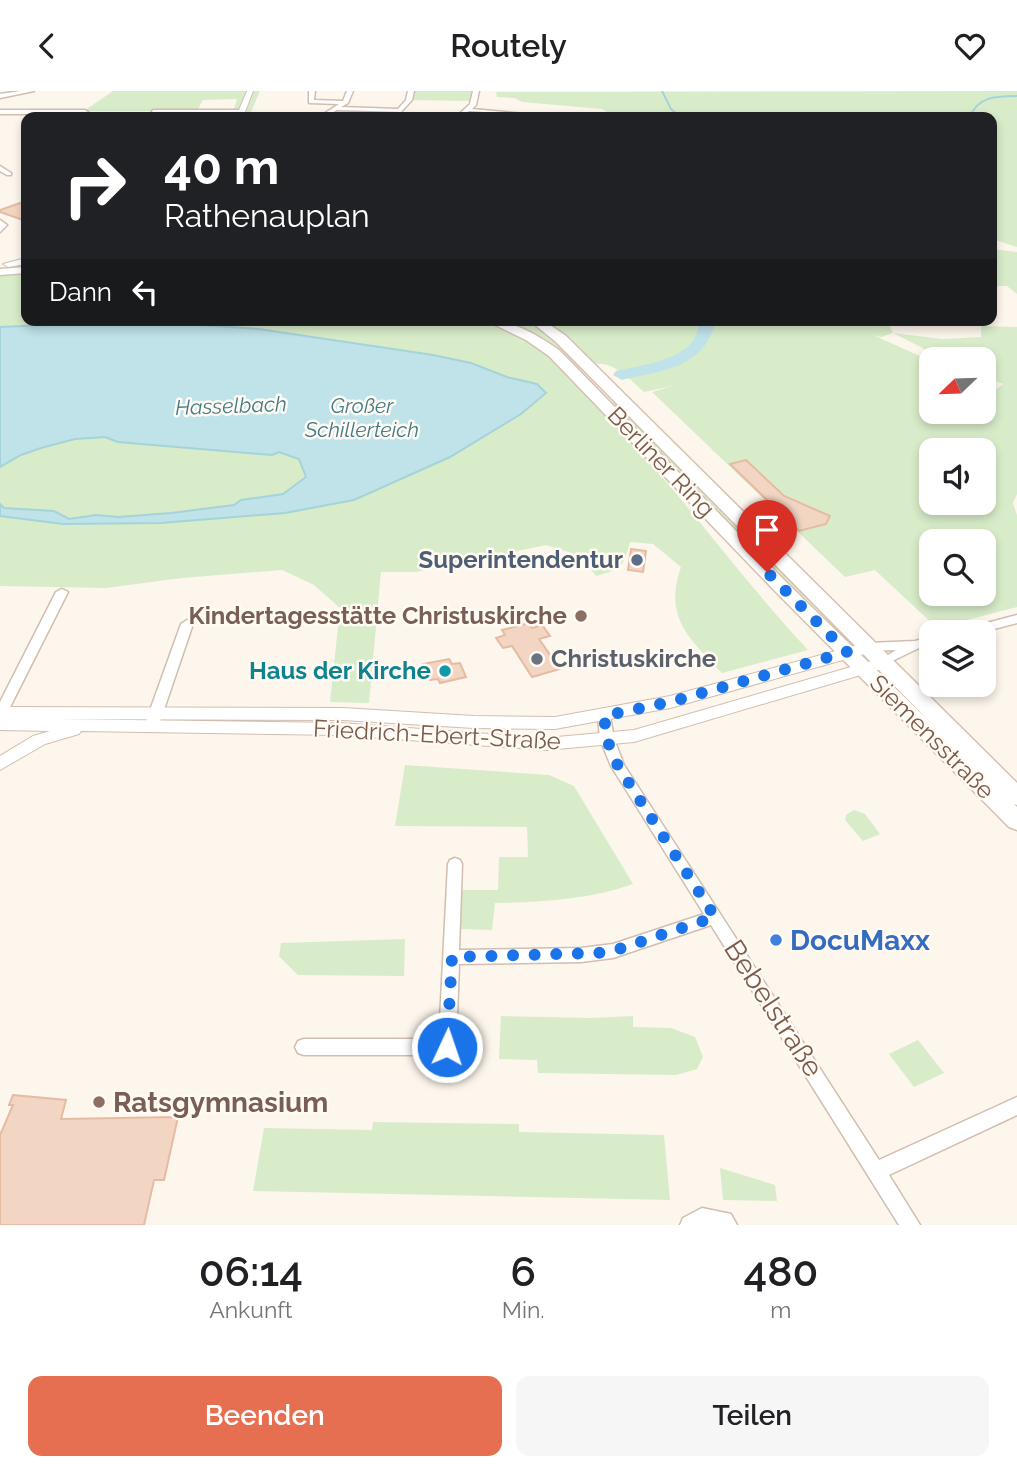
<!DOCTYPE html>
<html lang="de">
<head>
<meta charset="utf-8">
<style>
  body { margin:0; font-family:Raleway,sans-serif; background:#f6f6f6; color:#202124; height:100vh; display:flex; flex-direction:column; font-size:26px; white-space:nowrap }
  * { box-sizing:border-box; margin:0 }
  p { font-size:23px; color:#757577 }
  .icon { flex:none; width:38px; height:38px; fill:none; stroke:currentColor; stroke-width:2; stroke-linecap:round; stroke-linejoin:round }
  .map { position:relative; height:1134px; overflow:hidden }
  .drawer { display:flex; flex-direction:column; background:#fff; flex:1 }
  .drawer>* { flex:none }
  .guide { position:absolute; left:21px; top:21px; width:976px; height:214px; border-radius:14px; box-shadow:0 4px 10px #0003; background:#202124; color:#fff; overflow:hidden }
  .needle { width:46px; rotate:247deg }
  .controls { position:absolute; left:919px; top:256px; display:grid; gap:14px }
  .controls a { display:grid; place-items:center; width:77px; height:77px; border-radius:14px; background:#fff; box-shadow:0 4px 10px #0003; font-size:35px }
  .pin { position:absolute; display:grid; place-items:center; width:60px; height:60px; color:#fff; margin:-72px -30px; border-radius:50% 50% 50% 0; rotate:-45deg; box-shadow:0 0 7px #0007 }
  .pin .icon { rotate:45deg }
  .me { position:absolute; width:77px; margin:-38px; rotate:3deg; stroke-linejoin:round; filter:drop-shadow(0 0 5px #0008) }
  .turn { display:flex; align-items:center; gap:24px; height:147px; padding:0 28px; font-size:32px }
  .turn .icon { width:91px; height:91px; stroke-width:2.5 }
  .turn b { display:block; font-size:49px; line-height:60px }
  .then { display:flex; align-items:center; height:66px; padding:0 28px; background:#0003; gap:14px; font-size:26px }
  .eta { display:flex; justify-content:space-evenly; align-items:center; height:119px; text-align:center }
  .eta b { font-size:42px; font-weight:600; line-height:49px }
  .cta { display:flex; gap:14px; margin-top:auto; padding:14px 28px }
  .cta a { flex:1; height:80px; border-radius:14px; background:#e76f51; color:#fff; font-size:28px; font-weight:600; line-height:80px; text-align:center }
  .cta a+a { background:#f6f6f6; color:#202124 }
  header { display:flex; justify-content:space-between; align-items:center; height:91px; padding:0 28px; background:#fff; font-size:32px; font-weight:600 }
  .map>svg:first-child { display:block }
</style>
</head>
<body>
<header><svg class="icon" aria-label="back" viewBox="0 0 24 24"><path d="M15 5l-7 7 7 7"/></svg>Routely<svg class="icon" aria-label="heart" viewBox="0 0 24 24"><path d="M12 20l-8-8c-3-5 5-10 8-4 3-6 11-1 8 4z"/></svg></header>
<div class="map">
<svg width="1017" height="1134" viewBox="0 0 1017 1134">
  <rect width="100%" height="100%" fill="#fdf6ec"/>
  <!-- green -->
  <g fill="#d8ecc9" fill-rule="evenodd">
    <polygon points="113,0 260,0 251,21 233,21 237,8 203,9 197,20 84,20"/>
    <polygon points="411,0 476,0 475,10 409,9"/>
    <polygon points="1017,0 1017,156 992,148 992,26 615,26 602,18 522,11 514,7 497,6 496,1"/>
    <polygon points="992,158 1017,161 1017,203 1007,195 992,195"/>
    <path d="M26,181v48h453c60,17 90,55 131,98 70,74 128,157 198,232l-86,23c-32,-34 -59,-55 -41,-106l-28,-23 -23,-2c-7,25 -8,27 -34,34l-15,-20 -35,-11 -130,27h-35l-12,131 -39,-1 10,-94 -26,-23 -32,-15 -100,8 -76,10 -106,-2v-313z"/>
    <path d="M499,229l32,2 14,10 57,55 -3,1c-28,-30 -60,-55 -100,-68z"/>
    <path d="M547,229h340l6,13 49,6 39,-2v-11l36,1v167l-4,9 4,12v92l-80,21 -62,-58 -30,7 -193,-185 21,-6 -29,6c-15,-14 -31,-32 -53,-28zM893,242l51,26h40v17l19,8 -8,6 -11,-6v27h-53v-50l-58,-26 8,2zM931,359h53v52h-53zM931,450h53v52h-53z"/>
    <polygon points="615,310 837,536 758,464 612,314"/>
    <path d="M405,674l144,10 25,11 59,98c-46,16 -90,18 -138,19l-3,27 -34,-1 1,-39h39l1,-33h29l-1,-30 -132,-1z"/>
    <polygon points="854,719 865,723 880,743 863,750 845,729 846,724"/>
    <polygon points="405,848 404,885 298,884 279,865 281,852"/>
    <polygon points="501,925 591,927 633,925 633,936 671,937 695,946 703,966 697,978 676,984 538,982 537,969 499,968"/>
    <polygon points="918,949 944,982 914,996 889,963"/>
    <polygon points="373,1031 519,1033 519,1041 664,1044 670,1109 253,1100 264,1037 372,1039"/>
    <polygon points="720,1077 775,1094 777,1110 723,1109"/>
  </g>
  <!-- water -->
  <polygon fill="#bfe3e8" stroke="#a5d3da" stroke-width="2" points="143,230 259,238 433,264 471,272 507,286 537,293 546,302 521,323 450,366 354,409 285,422 161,432 63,433 0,425 0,413 4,417 54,420 69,428 96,424 118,426 171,422 234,414 241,409 283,403 306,386 299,368 279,361 272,364 118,351 105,346 75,348 41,357 21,364 0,376 0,236"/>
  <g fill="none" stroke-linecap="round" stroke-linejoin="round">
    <!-- stream -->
    <g stroke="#a5d3da" stroke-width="2">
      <polyline points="662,0 671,18 680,26"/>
      <path d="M970,26c8,-21 27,-21 47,-21"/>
    </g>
    <!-- river -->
    <path fill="#bfe3e8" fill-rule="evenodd" d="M700,229h16c-11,48 -52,50 -94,60l-9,-5 3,-4c22,-5 62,-10 77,-30 4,-5 5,-14 7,-21z"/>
  </g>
  <!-- building -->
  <g fill="#f3d5c3" stroke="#e6bba3" stroke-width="2">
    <polygon points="26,110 26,130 0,121 0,119"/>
    <polygon points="746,369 784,405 830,425 826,433 799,440 730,373"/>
    <polygon points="631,458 646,460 643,481 628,479"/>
    <polygon points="529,532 532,537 542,534 550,545 539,548 560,578 532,586 512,555 503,557 496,547 505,544 502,539"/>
    <polygon points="449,568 452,573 460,572 466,586 440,592 438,588 430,589 423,573"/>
    <polygon points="13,1004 66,1009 61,1028 178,1026 164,1089 154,1089 144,1134 0,1134 0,1044 13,1014 9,1014"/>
  </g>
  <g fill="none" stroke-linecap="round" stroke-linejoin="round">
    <defs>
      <g id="minor">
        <polygon points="21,0 34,0 0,7 0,3"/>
        <polygon points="309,0 315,0 314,9 343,10 347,0 353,0 348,12 341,16 398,18 406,9 408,0 414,0 412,9 401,21 337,19 325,26 319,26 339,13 309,12"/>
        <polygon points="473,0 479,0 476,14 472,18 556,26 469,20 462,26 456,26 470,13"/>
        <polygon points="0,19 85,19 88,21 85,23 0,23"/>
        <polygon points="153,19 241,19 244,21 241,23 151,22"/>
        <polygon points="0,75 11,82 11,84 7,84 0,80"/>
        <polygon points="0,129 7,134 0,141"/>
        <polygon points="62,498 68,501 6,624 0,628 0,611 56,501"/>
        <polygon points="1017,524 1017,532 983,541 962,541 964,538"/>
        <polygon points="187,529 193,533 158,636 156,639 146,639 144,636 181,533"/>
        <polygon points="931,546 931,554 919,557 884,574 880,573 878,570 896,559 869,560 863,556 869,552 915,550"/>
        <polygon points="604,620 609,622 610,625 614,648 624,674 879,1069 1017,1006 1017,1024 889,1084 920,1134 899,1134 711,834 613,867 581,871 459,873 456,956 453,962 447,964 304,964 298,962 295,956 298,950 304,948 439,948 448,773 450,769 455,767 460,769 462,773 459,859 581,857 613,853 704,823 611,675 600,648 598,625 599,622"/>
        <polygon points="702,1117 731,1123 737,1134 680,1134 683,1127"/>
      </g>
      <g id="tertiary">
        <polygon points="247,0 253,0 243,26 236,26"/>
        <polygon points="26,167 26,173 8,176 3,173"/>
        <polygon points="869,551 877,556 875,560 670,617 555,638 474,637 343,629 56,628 340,632 546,647 634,639 875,569 883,574 881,578 634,651 546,659 340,644 81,640 79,643 45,653 0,679 0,665 33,645 50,640 0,639 0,616 343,617 474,625 555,626 670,605"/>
      </g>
      <g id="secondary">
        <polygon points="26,176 26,182 0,184 0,178"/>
        <path d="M485,229c28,0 51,14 74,30l225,230 150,146 -378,-384 -27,-22h14l23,16 451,447v22l-3,-1 3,3v23l-8,-3 -237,-239 -223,-232 -23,-16z"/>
      </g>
    </defs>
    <!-- minor casing -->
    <use href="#minor" stroke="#d1beb0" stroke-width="3"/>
    <!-- tertiary casing -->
    <use href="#tertiary" stroke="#d1beb0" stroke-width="2"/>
    <!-- secondary casing -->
    <use href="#secondary" stroke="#d6c0b0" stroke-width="3"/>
    <!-- minor -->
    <use href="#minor" fill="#fff" fill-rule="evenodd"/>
    <!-- tertiary -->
    <use href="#tertiary" fill="#fff" fill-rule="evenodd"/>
    <!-- secondary -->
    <use href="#secondary" fill="#fff" fill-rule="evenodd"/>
  </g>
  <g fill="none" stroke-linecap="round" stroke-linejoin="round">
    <!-- route -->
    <polyline stroke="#1a73e8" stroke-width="12" stroke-dasharray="0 21.6" points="447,956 452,866 597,862 613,860 715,826 618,675 607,649 604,625 670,611 847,561 767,481"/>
  </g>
  <!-- markers -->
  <circle fill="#5c6f8a" stroke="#fffaf3" stroke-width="2.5" cx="637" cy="469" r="7"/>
  <g fill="#8d6e63" stroke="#fffaf3" stroke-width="2.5">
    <circle cx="581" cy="525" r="7"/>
    <circle cx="99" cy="1011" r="7"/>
  </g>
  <circle fill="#6b7280" stroke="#fffaf3" stroke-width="2.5" cx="537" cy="568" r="7"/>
  <circle fill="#0f9aa8" stroke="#fffaf3" stroke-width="2.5" cx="445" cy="580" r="7"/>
  <circle fill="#3f7fe0" stroke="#fffaf3" stroke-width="2.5" cx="776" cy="849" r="7"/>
  <g text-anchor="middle" stroke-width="5" stroke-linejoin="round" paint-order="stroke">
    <!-- far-water labels -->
    <g font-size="21" font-style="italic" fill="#437c86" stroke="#fffaf3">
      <text transform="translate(231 315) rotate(-2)" y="7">Hasselbach</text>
      <text x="362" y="322">Großer<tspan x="362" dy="24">Schillerteich</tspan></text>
    </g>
    <!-- street labels -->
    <g font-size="24" fill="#7a5c4d" stroke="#fffaf3">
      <text transform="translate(661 371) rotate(46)" y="8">Berliner Ring</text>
      <text transform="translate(437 644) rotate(3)" y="8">Friedrich-Ebert-Straße</text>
      <text transform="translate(932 646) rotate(45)" y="8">Siemensstraße</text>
    </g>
    <!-- service labels -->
    <g font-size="24" font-weight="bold" fill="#4e5e75" stroke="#fffaf3" text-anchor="end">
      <text x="623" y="477">Superintendentur</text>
    </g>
    <!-- education labels -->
    <g font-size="24" font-weight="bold" fill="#785e54" stroke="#fffaf3" text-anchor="end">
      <text x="567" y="533">Kindertagesstätte Christuskirche</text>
    </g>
    <!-- worship labels -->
    <g font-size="24" font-weight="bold" fill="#5b616d" stroke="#fffaf3" text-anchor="start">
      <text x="551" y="576">Christuskirche</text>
    </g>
    <!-- culture labels -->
    <g font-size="24" font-weight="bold" fill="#0d838f" stroke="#fffaf3" text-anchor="end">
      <text x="431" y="588">Haus der Kirche</text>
    </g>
    <!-- near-shop labels -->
    <g font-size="28" font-weight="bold" fill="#366cbe" stroke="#fffaf3" text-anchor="start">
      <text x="790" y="859">DocuMaxx</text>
    </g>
    <!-- near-street labels -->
    <g font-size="28" fill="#7a5c4d" stroke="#fffaf3">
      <text transform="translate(774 917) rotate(57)" y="10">Bebelstraße</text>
    </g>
    <!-- near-education labels -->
    <g font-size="28" font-weight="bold" fill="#785e54" stroke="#fffaf3" text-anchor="start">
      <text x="113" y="1021">Ratsgymnasium</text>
    </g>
  </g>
</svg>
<div class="controls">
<a><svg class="needle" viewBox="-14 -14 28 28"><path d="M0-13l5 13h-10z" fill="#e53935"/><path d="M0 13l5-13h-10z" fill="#757577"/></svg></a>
<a><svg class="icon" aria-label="sound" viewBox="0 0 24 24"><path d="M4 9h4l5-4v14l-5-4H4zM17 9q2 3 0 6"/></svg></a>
<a><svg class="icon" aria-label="search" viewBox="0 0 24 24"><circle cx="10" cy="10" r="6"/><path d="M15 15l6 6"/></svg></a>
<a><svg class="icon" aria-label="layers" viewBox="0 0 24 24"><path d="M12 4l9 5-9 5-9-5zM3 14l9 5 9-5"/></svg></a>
</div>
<div class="pin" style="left:767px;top:481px;background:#d93025"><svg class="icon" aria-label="arrive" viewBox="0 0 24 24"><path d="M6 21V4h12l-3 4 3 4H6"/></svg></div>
<svg class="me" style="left:447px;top:956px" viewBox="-20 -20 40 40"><circle r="17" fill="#1a73e8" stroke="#fff" stroke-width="3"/><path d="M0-11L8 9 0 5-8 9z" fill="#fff"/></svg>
<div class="guide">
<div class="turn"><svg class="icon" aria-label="right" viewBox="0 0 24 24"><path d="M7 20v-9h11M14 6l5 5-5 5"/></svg><div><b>40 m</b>Rathenauplan</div></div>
<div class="then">Dann<svg class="icon" aria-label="left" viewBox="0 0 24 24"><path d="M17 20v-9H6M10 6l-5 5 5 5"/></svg></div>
</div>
</div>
<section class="drawer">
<div class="eta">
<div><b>06:14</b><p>Ankunft</p></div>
<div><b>6</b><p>Min.</p></div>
<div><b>480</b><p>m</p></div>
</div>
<div class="cta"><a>Beenden</a><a>Teilen</a></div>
</section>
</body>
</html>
